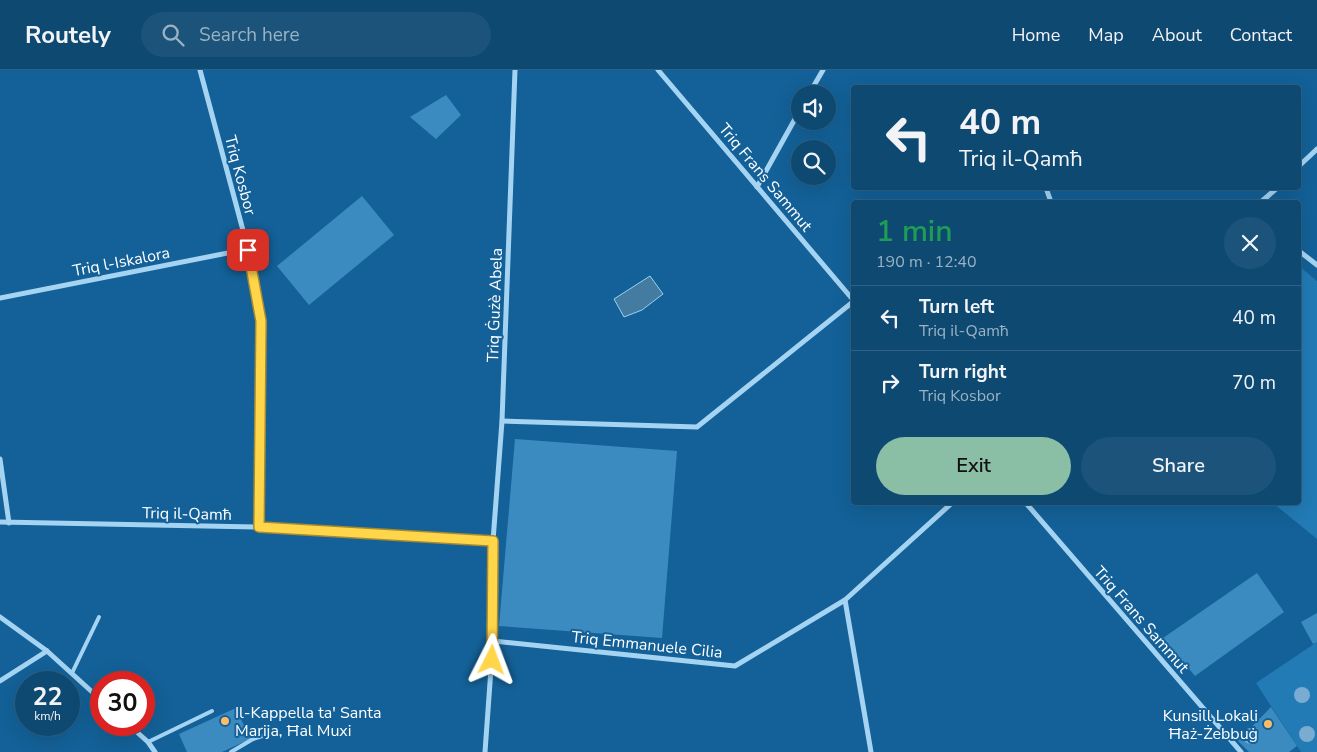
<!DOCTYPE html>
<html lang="en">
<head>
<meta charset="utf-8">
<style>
  body { margin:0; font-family:"Nunito Sans",sans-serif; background:#1c537a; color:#f1f3f6; height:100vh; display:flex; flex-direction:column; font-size:19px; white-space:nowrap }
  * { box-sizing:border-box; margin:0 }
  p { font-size:16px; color:#9bb2c4 }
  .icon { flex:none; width:28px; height:28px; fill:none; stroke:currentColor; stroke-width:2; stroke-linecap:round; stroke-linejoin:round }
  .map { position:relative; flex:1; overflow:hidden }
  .sheet { position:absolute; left:851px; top:130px; width:450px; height:305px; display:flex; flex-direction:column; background:#0e4972; border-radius:5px; box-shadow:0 5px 20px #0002,0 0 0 1px #2e6184 }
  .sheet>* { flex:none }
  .hud { position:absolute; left:851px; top:15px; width:450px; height:105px; border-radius:5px; box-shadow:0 5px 20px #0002,0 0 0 1px #2e6184; background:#0e4972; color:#f1f3f6; overflow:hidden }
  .buttons { position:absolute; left:791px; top:15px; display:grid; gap:10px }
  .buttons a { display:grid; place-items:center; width:45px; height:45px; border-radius:50%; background:#0e4972; box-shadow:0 5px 20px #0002,0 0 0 1px #2e6184; font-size:25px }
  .speed { position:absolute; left:15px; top:601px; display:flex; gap:10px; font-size:25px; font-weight:700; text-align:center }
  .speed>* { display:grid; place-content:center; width:65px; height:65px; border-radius:50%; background:#0e4972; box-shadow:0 5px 20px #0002,0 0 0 1px #2e6184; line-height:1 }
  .speed small { font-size:12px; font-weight:400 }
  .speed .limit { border:8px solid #d22; background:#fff; color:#111 }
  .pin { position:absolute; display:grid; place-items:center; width:42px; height:42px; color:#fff; margin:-21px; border-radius:10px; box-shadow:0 2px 8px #0006 }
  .me { position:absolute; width:55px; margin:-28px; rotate:3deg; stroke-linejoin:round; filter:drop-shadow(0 0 4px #0008) }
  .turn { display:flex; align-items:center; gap:18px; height:105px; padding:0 25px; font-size:22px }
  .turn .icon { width:65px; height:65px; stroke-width:2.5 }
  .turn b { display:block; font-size:35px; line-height:42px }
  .round { display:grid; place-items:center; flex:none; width:52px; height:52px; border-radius:26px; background:#1c537a }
  .summary { display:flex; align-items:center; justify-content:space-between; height:85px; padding:0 25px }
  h1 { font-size:30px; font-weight:600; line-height:38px; color:#1e9e55 }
  .button { display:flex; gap:10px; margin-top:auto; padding:10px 25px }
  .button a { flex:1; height:58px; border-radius:30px; background:#8abfa5; color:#111; font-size:20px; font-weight:600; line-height:58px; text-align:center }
  .button a+a { background:#1c537a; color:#f1f3f6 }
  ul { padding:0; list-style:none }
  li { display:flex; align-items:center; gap:15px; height:65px; padding:0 25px; border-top:1px solid #2e6184 }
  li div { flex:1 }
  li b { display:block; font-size:19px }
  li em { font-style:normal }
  header { display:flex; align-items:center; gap:30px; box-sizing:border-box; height:70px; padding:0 25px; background:#0e4972; border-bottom:1px solid #2e6184 }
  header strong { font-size:24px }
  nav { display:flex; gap:28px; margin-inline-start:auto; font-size:18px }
  .search { width:350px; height:45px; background:#1c537a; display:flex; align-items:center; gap:12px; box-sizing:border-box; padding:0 18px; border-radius:28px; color:#9bb2c4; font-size:19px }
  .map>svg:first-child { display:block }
</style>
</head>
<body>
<header>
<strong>Routely</strong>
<div class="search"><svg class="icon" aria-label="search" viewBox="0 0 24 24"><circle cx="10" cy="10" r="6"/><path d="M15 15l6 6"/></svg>Search here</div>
<nav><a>Home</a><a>Map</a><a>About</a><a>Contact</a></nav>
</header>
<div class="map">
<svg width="1317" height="682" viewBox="0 0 1317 682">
  <rect width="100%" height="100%" fill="#136198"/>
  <!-- green -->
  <g fill="#227bb5">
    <polygon points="1299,196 1317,211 1317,469 1273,433 1299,432"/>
    <polygon points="1317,572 1317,682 1301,682 1256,613"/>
  </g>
  <!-- water -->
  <polygon fill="#447ba1" stroke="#97d2f6" points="650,206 663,224 642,240 624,247 614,229"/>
  <!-- building -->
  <g fill="#3c8bc0">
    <polygon points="446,25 461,45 436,69 410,47"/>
    <polygon points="362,126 394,165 309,235 277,196"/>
    <polygon points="515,369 677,381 662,568 499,556"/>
    <polygon points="1257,503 1284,542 1195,606 1163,568"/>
    <polygon points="1317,543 1317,572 1313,574 1301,552"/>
    <polygon points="1271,637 1297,676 1289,682 1249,682 1238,671"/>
    <polygon points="236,638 250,669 222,682 187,682 179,664"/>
  </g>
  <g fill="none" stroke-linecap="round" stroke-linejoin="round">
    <!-- service -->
    <g stroke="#a5d4f3" stroke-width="4">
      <polyline points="248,179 255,174"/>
      <polyline points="72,603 99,547"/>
      <polyline points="148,672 212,641"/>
      <polyline points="231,682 253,669 269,664"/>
    </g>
    <!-- minor -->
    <g stroke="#a5d4f3" stroke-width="5">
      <polyline points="200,0 248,179 261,251 259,457"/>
      <polyline points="658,0 854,231"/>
      <polyline points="809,24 823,0"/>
      <polyline points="1299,96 1317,79"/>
      <polyline points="757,117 800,40"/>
      <polyline points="1046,118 1051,132"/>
      <polyline points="1261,132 1277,118"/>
      <polyline points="1299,181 1317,195"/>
      <polyline points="0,228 248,179"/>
      <polyline points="502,351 697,357 854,231"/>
      <polyline points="0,389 9,453"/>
      <polyline points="1025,432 1241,682"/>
      <polyline points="0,452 259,457 493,471"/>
      <polyline points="845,530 871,682"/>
      <polyline points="0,547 47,581 101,630"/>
      <polyline points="493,571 735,596 845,530 953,432"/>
      <polyline points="0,611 47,581"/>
      <polyline points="129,655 148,672 155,682"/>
      <polyline points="485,682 493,571 493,471 502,351 515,0"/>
    </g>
  </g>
  <!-- trees -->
  <g fill="#79acd0">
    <circle cx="1302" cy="625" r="8"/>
    <circle cx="1307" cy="664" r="8"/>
    <circle cx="1251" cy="666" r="8"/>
  </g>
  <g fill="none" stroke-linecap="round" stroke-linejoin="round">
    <defs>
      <polyline id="route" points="248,180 261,251 259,457 493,471 492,590"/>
    </defs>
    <!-- route casing -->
    <use href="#route" stroke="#a68a30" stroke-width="12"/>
    <!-- route -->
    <use href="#route" stroke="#ffd54a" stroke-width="9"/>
  </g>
  <!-- markers -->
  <g fill="#ffbc67" stroke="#136198" stroke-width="2">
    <circle cx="225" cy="651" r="5"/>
    <circle cx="1268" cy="654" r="5"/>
  </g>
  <g text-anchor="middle" stroke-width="4" stroke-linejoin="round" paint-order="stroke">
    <!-- street labels -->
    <g font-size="16" fill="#fff" stroke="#136198">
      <text transform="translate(241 105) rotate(75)" y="6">Triq Kosbor</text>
      <text transform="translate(766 107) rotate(50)" y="6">Triq Frans Sammut</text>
      <text transform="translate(121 191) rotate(-11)" y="6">Triq l-Iskalora</text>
      <text transform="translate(494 235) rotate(-88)" y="6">Triq Ġużè Abela</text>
      <text transform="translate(187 443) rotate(1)" y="6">Triq il-Qamħ</text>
      <text transform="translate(1142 549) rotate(49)" y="6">Triq Frans Sammut</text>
      <text transform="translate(647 574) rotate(6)" y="6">Triq Emmanuele Cilia</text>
    </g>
    <!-- poi labels -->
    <g font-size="16" fill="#fff" stroke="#136198" text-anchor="start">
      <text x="235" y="648">Il-Kappella ta' Santa<tspan x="235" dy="18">Marija, Ħal Muxi</tspan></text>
      <text x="1258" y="651" text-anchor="end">Kunsill Lokali<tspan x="1258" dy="18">Ħaż-Żebbuġ</tspan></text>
    </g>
  </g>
</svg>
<div class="buttons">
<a><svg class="icon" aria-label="sound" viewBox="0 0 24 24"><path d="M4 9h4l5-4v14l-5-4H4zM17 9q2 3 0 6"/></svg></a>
<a><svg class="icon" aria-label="search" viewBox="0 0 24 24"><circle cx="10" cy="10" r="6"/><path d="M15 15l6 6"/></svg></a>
</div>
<div class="speed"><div>22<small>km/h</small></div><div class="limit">30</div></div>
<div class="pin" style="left:248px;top:180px;background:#d93025"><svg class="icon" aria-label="arrive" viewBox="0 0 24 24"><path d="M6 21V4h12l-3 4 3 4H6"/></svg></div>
<svg class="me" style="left:492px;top:590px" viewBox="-20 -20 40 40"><path d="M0-17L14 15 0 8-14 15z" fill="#ffd54a" stroke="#fff" stroke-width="4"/></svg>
<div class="hud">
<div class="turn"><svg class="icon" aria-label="left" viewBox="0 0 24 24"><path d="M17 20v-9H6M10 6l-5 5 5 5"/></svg><div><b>40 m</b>Triq il-Qamħ</div></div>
</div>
<section class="sheet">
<div class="summary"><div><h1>1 min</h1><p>190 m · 12:40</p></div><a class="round"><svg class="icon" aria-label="close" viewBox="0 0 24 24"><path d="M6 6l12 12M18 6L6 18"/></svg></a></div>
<ul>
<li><svg class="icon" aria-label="left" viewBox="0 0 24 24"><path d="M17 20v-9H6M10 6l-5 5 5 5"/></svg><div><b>Turn left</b><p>Triq il-Qamħ</p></div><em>40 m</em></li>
<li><svg class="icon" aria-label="right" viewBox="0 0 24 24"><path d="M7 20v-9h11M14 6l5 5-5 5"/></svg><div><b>Turn right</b><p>Triq Kosbor</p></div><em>70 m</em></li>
</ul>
<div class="button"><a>Exit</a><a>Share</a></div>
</section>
</div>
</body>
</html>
